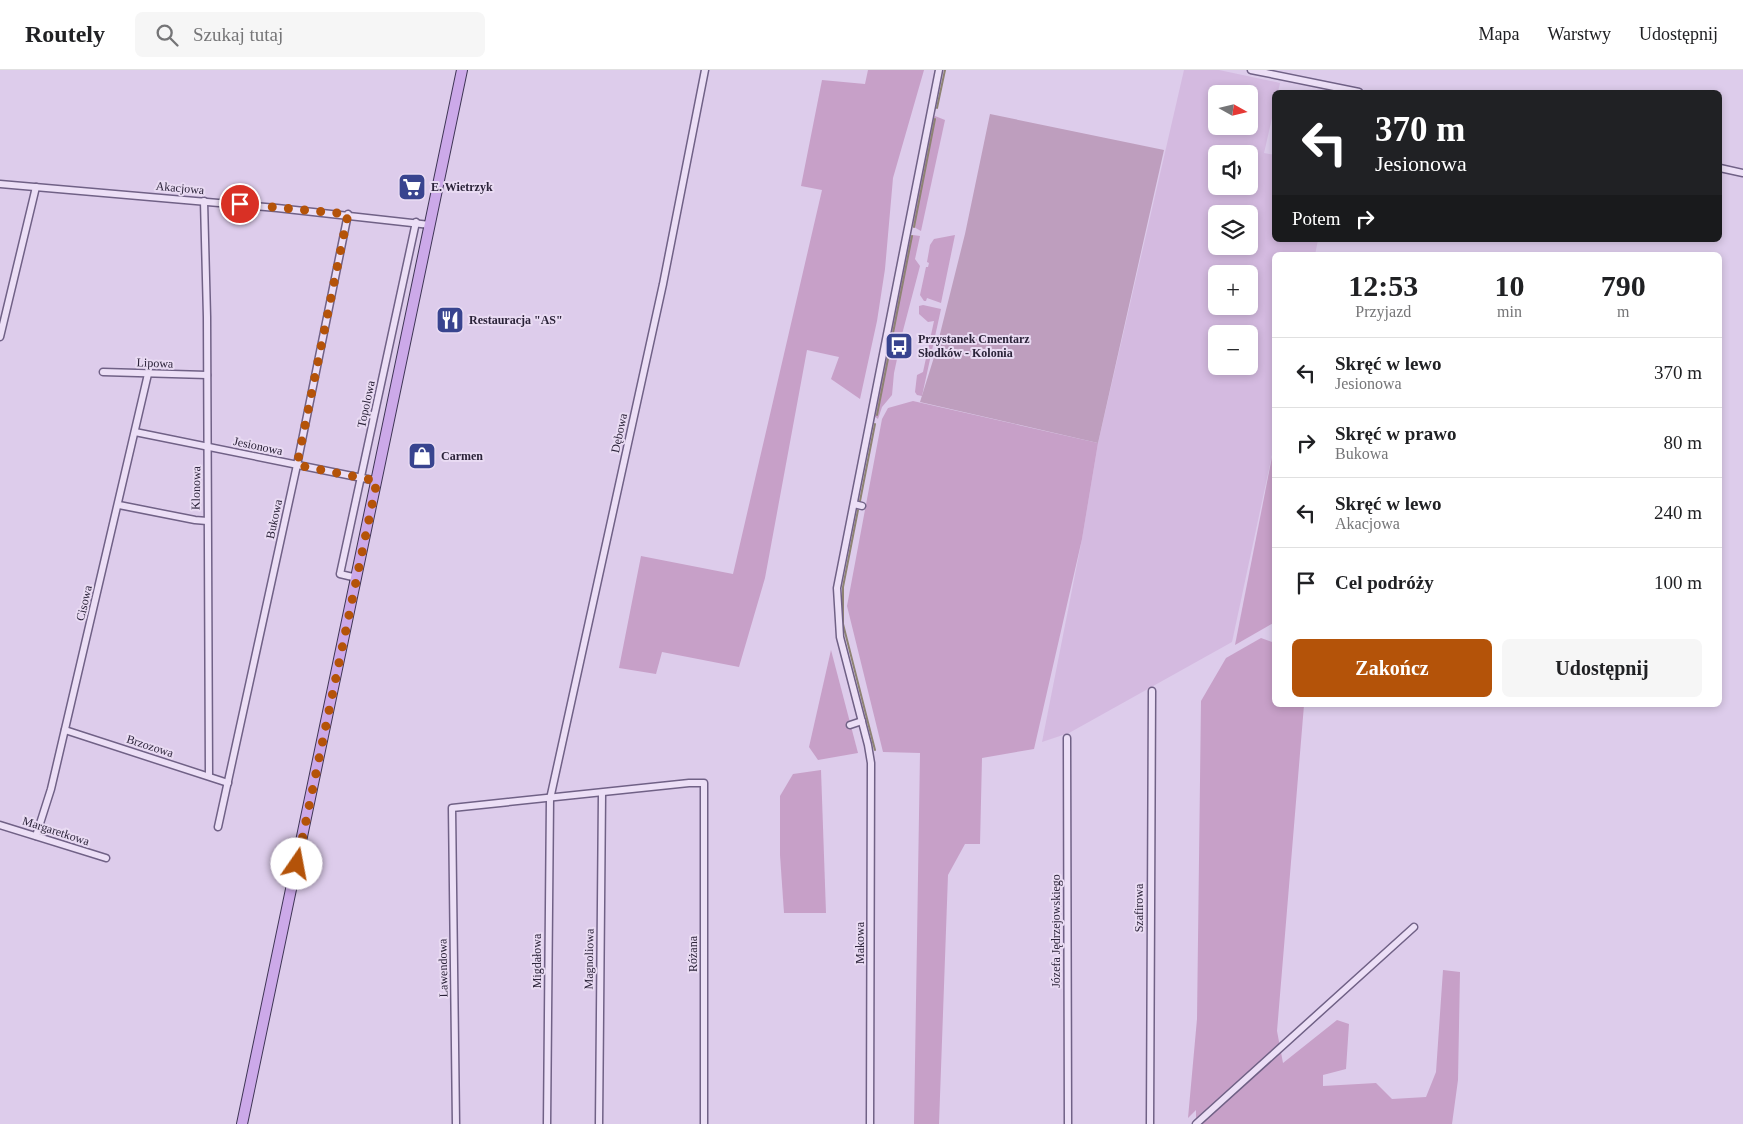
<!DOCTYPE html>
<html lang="pl">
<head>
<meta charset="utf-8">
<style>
  body { margin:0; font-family:"Times New Roman",serif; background:#f6f6f6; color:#202124; height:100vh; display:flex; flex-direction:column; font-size:19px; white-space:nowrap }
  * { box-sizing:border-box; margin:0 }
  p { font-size:16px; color:#757577 }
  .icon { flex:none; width:28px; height:28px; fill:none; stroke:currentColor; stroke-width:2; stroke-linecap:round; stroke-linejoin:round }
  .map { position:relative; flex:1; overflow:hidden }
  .side { position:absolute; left:1272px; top:182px; width:450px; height:455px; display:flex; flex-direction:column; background:#fff; border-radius:8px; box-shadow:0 2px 8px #0003 }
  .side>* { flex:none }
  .top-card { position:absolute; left:1272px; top:20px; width:450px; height:152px; border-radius:8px; box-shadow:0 2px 8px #0003; background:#202124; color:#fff; overflow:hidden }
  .needle { width:32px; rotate:98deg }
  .buttons { position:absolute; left:1208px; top:15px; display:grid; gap:10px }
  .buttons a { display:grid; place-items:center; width:50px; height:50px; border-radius:8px; background:#fff; box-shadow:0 2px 8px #0003; font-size:25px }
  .pin { position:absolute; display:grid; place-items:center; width:42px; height:42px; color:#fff; margin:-21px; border:2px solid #fff; border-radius:50%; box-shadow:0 1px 5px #0007 }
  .me { position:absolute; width:55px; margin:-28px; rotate:12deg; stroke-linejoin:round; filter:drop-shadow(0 0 4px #0008) }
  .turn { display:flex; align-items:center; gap:18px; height:105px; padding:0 20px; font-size:22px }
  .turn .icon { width:65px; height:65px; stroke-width:2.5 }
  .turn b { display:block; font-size:35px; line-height:42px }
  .then { display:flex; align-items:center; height:48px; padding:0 20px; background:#0003; gap:10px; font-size:19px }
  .eta { display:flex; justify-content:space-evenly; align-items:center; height:85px; text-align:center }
  .eta b { font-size:30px; font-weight:700; line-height:35px }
  .primary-button { display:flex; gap:10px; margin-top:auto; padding:10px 20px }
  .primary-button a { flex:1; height:58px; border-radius:8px; background:#b45309; color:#fff; font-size:20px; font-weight:700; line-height:58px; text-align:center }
  .primary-button a+a { background:#f6f6f6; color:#202124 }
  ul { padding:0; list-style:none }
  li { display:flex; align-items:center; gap:15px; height:70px; padding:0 20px; border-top:1px solid #e0e0e0 }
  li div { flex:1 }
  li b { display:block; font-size:19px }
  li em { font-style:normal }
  header { display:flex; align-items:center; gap:30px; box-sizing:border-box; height:70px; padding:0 25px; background:#fff; border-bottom:1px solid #e0e0e0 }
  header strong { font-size:24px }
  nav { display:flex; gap:28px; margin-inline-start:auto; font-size:18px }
  .search { width:350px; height:45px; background:#f6f6f6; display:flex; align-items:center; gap:12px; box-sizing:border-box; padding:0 18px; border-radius:8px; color:#757577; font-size:19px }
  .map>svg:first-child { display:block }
</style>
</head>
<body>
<header>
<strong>Routely</strong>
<div class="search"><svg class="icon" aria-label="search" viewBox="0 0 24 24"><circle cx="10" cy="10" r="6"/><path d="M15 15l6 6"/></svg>Szukaj tutaj</div>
<nav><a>Mapa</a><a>Warstwy</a><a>Udostępnij</a></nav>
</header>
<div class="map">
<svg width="1743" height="1054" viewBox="0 0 1743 1054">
  <rect width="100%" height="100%" fill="#ddcceb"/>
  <!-- farmland -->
  <path fill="#d4bae0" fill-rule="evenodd" d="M1184,0h35l61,13 -2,9h-3v13l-11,48 11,2v85h43l-3,15h-40v186l-43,201 -163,91 -27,9 40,-203 16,-96zM1216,24h33v32h-33zM1216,84h33v32h-33zM1216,144h33v32h-33zM1216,204h33v32h-33zM1216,264h33v32h-33z"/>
  <!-- green -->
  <g fill="#c7a0c8">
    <polygon points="868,0 924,0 893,108 885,199 877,251 860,329 831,309 839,287 807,280 765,508 739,597 662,582 656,604 619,598 641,486 733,504 822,120 801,116 822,10 865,14"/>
    <polygon points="935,46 945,50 921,161 912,156 933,48"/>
    <polygon points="913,165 920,166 915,189 920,196 900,272 897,272 896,278 899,280 894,303 892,325 882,337 878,349 874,346 878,327 910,167"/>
    <polygon points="955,165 941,233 927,228 926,231 924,231 920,225 926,197 928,197 929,193 927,192 930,175 934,169"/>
    <polygon points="923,235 941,239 922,326 917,325 915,322 917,305 923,302 934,251 928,252 919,244 919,236"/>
    <polygon points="913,331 1098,373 1082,469 1034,679 982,688 980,774 965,774 948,805 939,1054 914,1054 920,683 883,682 847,536 882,349 888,338"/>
    <polygon points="1273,382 1275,382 1275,552 1235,575"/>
    <polygon points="1261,568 1275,573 1275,635 1304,635 1277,961 1283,993 1337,950 1349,954 1346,999 1323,1005 1323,1016 1376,1013 1392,1029 1426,1027 1436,1002 1443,900 1460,902 1458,1010 1452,1054 1196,1054 1196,1040 1188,1048 1197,949 1201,631 1226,588"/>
    <polygon points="831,580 858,683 818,690 809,677"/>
    <polygon points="821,700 826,843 784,843 780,785 780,726 793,704"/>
  </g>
  <!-- cemetery -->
  <polygon fill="#be9ebe" points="990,44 1164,80 1098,373 920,332 935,284 965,164"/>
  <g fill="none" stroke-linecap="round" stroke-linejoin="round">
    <!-- stream -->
    <g stroke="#8e8373" stroke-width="2">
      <polyline points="937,38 945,0"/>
      <polyline points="914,157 935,49"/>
      <polyline points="877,345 912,166"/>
      <polyline points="860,431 875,354"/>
      <polyline points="858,440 843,517 843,554 875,680"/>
    </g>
    <defs>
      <g id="street">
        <polyline points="1251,0 1359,22"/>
        <polyline points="1720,98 1743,103"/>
        <polyline points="0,114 277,138 430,155"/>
        <polyline points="204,131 207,247 209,706"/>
        <polyline points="0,267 36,117"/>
        <polyline points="103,302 207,305"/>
        <polyline points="135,362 377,411"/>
        <polyline points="854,434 862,436"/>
        <polyline points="119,435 195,450 207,451"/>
        <polyline points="357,508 340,504 416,152"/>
        <polyline points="850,655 862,651"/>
        <polyline points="65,660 228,713"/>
        <polyline points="1067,668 1068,1054"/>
        <polyline points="0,755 106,788"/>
        <polyline points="218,757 297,395 348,144"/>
        <polyline points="36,766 51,719 148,304"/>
        <polyline points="456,1054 452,738 689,713 704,713 704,1054"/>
        <polyline points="547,1054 550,729 663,214 705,0"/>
        <polyline points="599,1054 602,724"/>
        <polyline points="870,1054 871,693 868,675 840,567 837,518 939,0"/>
        <polyline points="1150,1054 1152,621"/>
        <polyline points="1196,1054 1414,857"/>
      </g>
      <polyline id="primary" points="242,1054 462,0"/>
    </defs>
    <!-- street casing -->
    <use href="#street" stroke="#706186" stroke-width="9"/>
    <!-- primary casing -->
    <use href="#primary" stroke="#3f3555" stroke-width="12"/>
    <!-- street -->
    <use href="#street" stroke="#ecdff6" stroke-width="6"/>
    <!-- primary -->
    <use href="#primary" stroke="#cca9e9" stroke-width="10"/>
  </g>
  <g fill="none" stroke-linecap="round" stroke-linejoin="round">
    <!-- route -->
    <polyline stroke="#b45309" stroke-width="9" stroke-dasharray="0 16.2" points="240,134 348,144 297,395 377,411 297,794"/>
  </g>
  <!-- icons -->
  <defs>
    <symbol id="supermarket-square" viewBox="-11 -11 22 22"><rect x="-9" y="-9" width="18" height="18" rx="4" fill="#38448f" stroke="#e9dbf3"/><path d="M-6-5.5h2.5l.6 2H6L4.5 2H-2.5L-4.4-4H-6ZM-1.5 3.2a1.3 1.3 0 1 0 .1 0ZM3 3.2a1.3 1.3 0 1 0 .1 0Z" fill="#fff"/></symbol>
    <symbol id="restaurant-square" viewBox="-11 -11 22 22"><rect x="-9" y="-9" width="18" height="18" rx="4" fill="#38448f" stroke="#e9dbf3"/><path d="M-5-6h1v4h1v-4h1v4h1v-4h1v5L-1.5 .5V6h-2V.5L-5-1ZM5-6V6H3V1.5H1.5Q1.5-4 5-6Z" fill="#fff"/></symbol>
    <symbol id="bus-square" viewBox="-11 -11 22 22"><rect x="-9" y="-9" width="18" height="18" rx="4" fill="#38448f" stroke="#e9dbf3"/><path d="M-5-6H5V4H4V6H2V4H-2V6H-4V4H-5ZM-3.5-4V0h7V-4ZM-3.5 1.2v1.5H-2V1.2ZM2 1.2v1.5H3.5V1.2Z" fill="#fff"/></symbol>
    <symbol id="shop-square" viewBox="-11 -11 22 22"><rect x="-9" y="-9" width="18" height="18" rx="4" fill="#38448f" stroke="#e9dbf3"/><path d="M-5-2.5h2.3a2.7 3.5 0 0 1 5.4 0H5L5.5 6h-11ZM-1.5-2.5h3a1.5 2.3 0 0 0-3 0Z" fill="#fff"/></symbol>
  </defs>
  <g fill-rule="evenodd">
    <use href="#supermarket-square" x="396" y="101" width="32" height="32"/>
    <use href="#restaurant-square" x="434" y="234" width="32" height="32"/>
    <use href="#bus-square" x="883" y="260" width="32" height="32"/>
    <use href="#shop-square" x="406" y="370" width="32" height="32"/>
  </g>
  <g text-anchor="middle" stroke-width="4" stroke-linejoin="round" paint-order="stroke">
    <!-- poi labels -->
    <g font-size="12" font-weight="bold" fill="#2b2339" stroke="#e9dbf3" text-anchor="start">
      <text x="431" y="121">E. Wietrzyk</text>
      <text x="469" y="254">Restauracja "AS"</text>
      <text x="918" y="273">Przystanek Cmentarz<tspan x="918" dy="14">Słodków - Kolonia</tspan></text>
      <text x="441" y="390">Carmen</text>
    </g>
    <!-- street labels -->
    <g font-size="12" fill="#2b2339" stroke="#e9dbf3">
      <text transform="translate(180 118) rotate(5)" y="4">Akacjowa</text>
      <text transform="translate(155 293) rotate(2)" y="4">Lipowa</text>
      <text transform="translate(366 334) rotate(-78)" y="4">Topolowa</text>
      <text transform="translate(619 363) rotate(-78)" y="4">Dębowa</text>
      <text transform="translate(258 376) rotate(12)" y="4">Jesionowa</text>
      <text transform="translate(196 418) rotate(-89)" y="4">Klonowa</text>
      <text transform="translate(274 449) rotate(-78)" y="4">Bukowa</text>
      <text transform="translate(84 533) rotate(-77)" y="4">Cisowa</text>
      <text transform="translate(150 676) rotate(18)" y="4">Brzozowa</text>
      <text transform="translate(56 761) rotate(18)" y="4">Margaretkowa</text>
      <text transform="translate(1139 838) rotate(-90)" y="4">Szafirowa</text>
      <text transform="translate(1056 861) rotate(-90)" y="4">Józefa Jędrzejowskiego</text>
      <text transform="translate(860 873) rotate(-90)" y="4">Makowa</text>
      <text transform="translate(693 884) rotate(-90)" y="4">Różana</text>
      <text transform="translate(589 889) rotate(-89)" y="4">Magnoliowa</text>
      <text transform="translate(537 891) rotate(-90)" y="4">Migdałowa</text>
      <text transform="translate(443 898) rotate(-91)" y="4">Lawendowa</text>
    </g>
  </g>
</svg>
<div class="buttons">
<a><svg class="needle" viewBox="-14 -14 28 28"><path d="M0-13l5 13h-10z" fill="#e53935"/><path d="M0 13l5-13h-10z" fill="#757577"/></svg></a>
<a><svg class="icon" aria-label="sound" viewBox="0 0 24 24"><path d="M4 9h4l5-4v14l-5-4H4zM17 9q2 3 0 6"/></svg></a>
<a><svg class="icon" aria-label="layers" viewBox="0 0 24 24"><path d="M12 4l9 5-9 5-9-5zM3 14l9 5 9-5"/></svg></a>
<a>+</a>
<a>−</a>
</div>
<div class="pin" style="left:240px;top:134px;background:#d93025"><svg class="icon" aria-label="arrive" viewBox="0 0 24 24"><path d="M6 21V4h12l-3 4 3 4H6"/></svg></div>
<svg class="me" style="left:297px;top:794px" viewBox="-20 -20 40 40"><circle r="19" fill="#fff"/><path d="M0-13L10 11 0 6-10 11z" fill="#b45309"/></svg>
<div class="top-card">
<div class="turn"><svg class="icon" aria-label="left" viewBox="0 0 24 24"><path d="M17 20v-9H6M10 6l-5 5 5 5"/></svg><div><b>370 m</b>Jesionowa</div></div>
<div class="then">Potem<svg class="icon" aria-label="right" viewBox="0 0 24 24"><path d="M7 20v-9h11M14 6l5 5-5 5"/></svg></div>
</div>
<section class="side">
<div class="eta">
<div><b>12:53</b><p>Przyjazd</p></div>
<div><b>10</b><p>min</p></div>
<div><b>790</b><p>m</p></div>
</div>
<ul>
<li><svg class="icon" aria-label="left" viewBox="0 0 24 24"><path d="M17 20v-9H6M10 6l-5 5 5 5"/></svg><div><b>Skręć w lewo</b><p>Jesionowa</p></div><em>370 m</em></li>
<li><svg class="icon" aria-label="right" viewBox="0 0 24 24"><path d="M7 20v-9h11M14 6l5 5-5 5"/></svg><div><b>Skręć w prawo</b><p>Bukowa</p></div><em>80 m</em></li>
<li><svg class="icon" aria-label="left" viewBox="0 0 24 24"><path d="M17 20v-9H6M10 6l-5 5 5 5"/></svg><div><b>Skręć w lewo</b><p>Akacjowa</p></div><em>240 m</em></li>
<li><svg class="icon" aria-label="arrive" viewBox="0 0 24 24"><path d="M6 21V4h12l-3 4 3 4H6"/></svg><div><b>Cel podróży</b></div><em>100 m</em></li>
</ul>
<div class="primary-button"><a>Zakończ</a><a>Udostępnij</a></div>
</section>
</div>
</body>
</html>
